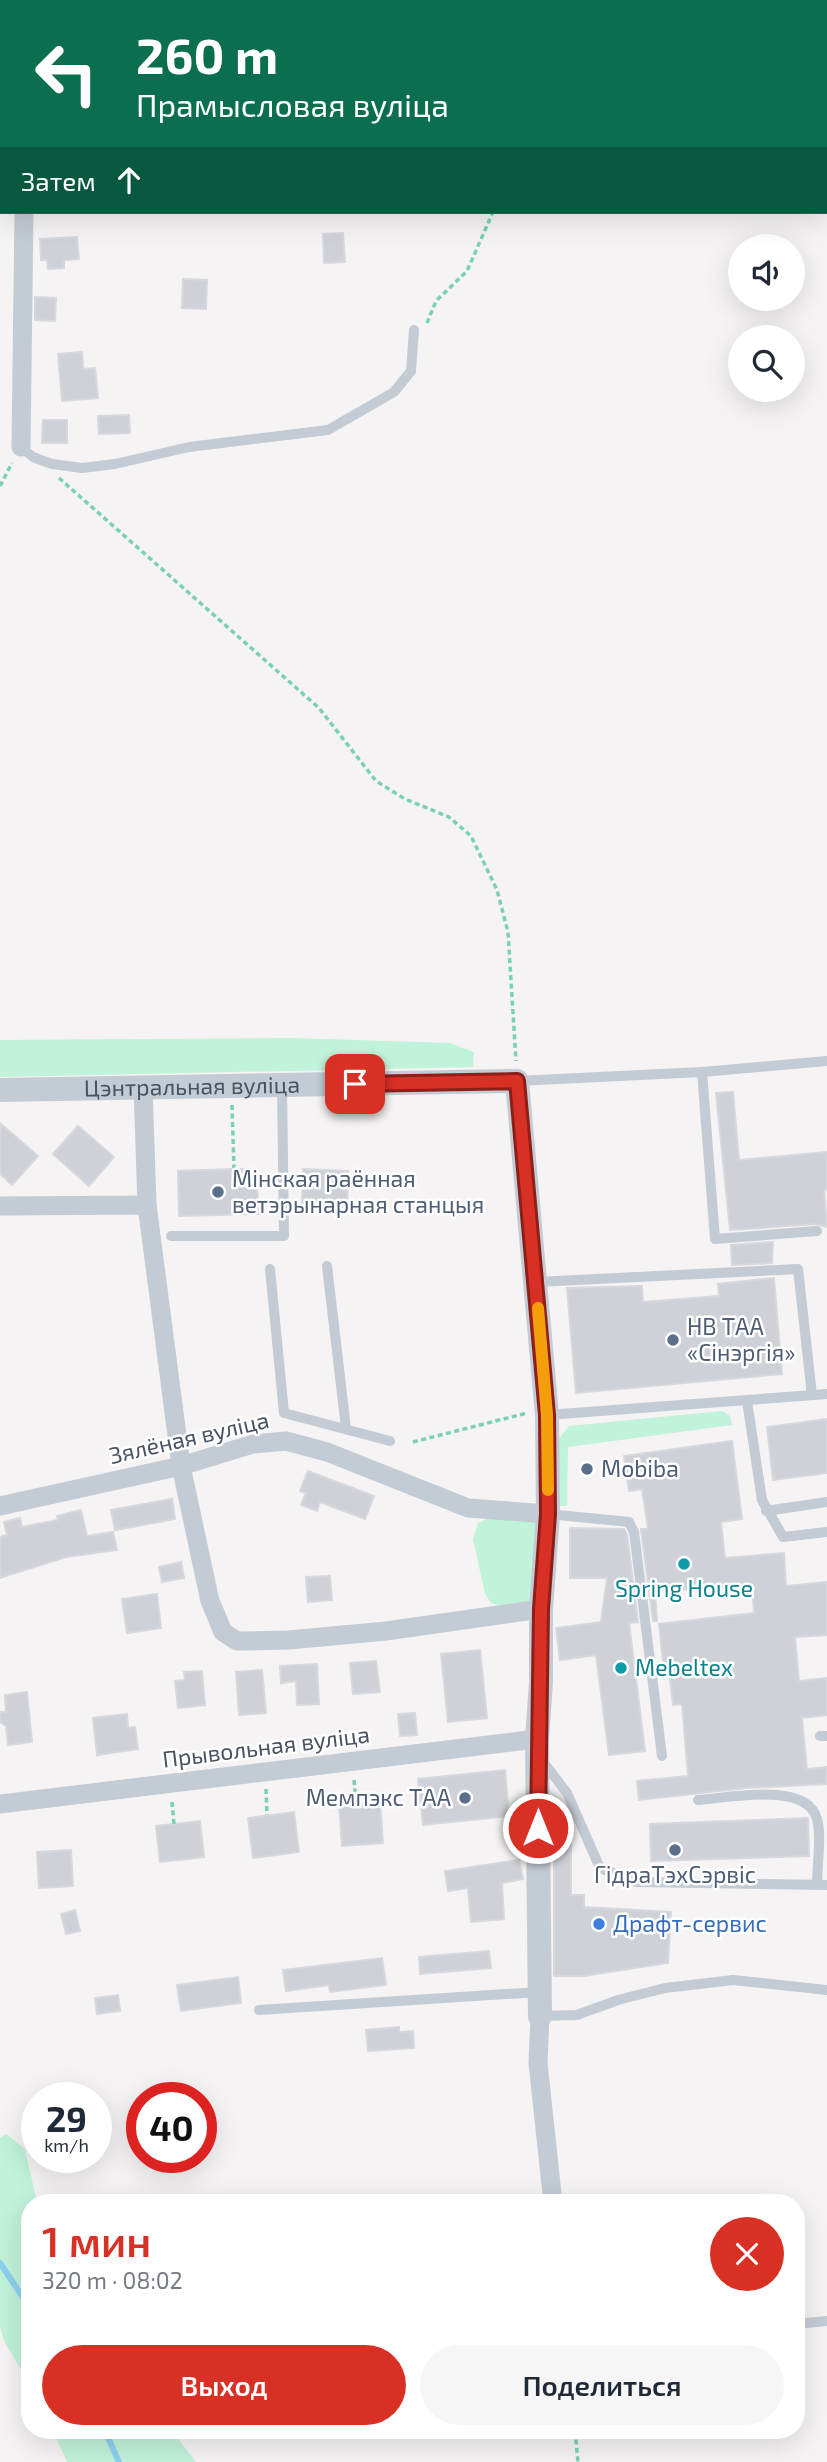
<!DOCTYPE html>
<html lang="ru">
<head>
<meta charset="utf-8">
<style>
  body { margin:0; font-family:"Exo 2",sans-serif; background:#f6f6f7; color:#1f2937; height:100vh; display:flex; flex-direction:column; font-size:26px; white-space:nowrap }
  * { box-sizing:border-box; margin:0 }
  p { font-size:23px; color:#747a83 }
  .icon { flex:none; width:38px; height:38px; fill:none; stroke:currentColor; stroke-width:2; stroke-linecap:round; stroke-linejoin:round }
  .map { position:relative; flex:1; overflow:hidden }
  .panel { position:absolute; left:21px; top:2194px; width:784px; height:245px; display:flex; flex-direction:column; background:#fff; border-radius:28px; box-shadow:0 7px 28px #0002 }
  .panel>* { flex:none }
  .guide { position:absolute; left:0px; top:0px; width:828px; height:214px; box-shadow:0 7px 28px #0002; background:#0b6e4f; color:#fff; overflow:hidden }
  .buttons { position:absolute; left:728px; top:234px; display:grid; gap:14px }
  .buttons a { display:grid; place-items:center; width:77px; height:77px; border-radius:50%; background:#fff; box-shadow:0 7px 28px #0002; font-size:35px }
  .speed { position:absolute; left:21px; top:2082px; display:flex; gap:14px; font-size:35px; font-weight:700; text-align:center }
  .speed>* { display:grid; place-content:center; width:91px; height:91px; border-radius:50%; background:#fff; box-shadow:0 7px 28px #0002; line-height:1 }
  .speed small { font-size:18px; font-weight:400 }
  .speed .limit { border:10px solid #d22; background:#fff; color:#111 }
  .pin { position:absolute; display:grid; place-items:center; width:60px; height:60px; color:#fff; margin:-30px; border-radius:14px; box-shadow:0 4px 10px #0006 }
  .me { position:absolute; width:77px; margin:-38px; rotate:0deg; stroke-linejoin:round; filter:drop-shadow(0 0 5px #0008) }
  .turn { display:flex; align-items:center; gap:24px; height:147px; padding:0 21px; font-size:32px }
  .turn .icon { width:91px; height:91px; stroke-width:2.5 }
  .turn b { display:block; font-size:49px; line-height:60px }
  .then { display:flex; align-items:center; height:66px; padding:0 21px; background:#0003; gap:14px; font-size:26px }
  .round { display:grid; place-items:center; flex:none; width:74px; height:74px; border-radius:37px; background:#f6f6f7 }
  .head { display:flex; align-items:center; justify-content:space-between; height:119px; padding:0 21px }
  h1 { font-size:42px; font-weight:600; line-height:52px; color:#d93025 }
  .button { display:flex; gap:14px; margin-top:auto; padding:14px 21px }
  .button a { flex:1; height:80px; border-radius:42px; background:#d93025; color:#fff; font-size:28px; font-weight:600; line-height:80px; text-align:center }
  .button a+a { background:#f6f6f7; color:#1f2937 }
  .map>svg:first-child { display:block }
</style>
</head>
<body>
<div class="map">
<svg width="827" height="2462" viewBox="0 0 827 2462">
  <rect width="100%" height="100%" fill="#f5f3f3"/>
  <!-- green -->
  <g fill="#c1f2da">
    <polygon points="292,1038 450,1043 474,1052 473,1067 0,1077 0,1040"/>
    <polygon points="722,1411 730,1416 732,1425 568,1447 567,1506 559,1506 558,1440 569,1426"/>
    <polygon points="491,1517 526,1518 539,1524 534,1593 528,1604 501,1606 491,1603 485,1594 473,1539 478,1523"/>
    <polygon points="6,2134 25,2149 37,2203 30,2203 30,2385 4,2341 0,2326 0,2138"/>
    <polygon points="53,2431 172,2431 196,2462 67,2462"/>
  </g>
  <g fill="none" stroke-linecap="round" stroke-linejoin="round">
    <!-- stream -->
    <g stroke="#8dd0f0" stroke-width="6">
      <polyline points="0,2263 30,2308"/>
      <polyline points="105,2431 119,2462"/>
    </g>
  </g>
  <!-- building -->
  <g fill="#ced1d7" stroke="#d6d8de" stroke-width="2">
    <polygon points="343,233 345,262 324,263 323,234"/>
    <polygon points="77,237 79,259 64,260 64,268 48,269 47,260 41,260 40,239"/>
    <polygon points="183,279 207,280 206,309 182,308"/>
    <polygon points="35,297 56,298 55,321 35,320"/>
    <polygon points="82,352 83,369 95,368 98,398 62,401 58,354"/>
    <polygon points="129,415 130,433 99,434 98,416"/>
    <polygon points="43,420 67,420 67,443 42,443"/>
    <polygon points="733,1092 739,1160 827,1152 827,1189 824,1190 827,1227 816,1224 730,1230 716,1093"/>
    <polygon points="0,1123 38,1156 12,1185 0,1174"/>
    <polygon points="78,1126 114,1157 89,1186 53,1154"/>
    <polygon points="234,1169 257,1169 258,1214 179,1216 178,1171"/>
    <polygon points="303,1169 348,1171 347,1207 302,1206"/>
    <polygon points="773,1242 772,1263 732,1265 731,1245"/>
    <polygon points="774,1278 782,1374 576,1393 567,1288 642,1286 643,1302 719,1296 718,1284"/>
    <polygon points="827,1419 827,1473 773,1480 767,1427"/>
    <polygon points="732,1441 742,1519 721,1522 725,1558 784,1553 786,1586 827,1582 827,1635 795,1637 799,1681 827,1678 827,1715 802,1718 807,1769 827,1767 827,1784 746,1788 639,1800 637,1781 688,1776 682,1704 673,1705 669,1670 664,1671 659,1624 754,1613 752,1584 655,1592 657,1621 653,1621 641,1529 648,1529 642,1489 629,1491 624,1456"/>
    <polygon points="308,1471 374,1496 365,1519 320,1502 317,1511 301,1505 306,1493 300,1491"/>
    <polygon points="172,1499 175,1519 115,1530 111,1510"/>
    <polygon points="81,1510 87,1536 113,1532 117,1550 66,1557 0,1578 0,1537 7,1535 4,1522 20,1518 22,1527 58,1520 57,1516"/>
    <polygon points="570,1528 624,1529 627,1534 638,1622 629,1623 645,1751 609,1755 596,1655 560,1660 556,1628 601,1622 607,1578 570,1578"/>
    <polygon points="181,1562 184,1578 162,1582 159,1567"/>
    <polygon points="330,1576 332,1600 308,1602 306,1577"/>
    <polygon points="157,1594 161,1628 127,1633 122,1599"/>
    <polygon points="480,1650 487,1718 448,1722 441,1654"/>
    <polygon points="376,1661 380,1692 353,1694 350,1663"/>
    <polygon points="317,1664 319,1704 297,1705 296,1681 281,1683 280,1666"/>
    <polygon points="262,1670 266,1713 239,1715 236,1672"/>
    <polygon points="202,1671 205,1705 178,1708 175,1681 185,1680 184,1672"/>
    <polygon points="27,1692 32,1742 8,1745 6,1726 0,1722 0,1712 6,1712 5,1695"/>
    <polygon points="415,1713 417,1735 400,1736 398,1714"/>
    <polygon points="127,1714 128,1728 135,1727 138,1749 97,1755 93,1718"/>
    <polygon points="505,1770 509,1816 423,1825 418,1779"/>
    <polygon points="380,1802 383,1843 342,1846 339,1805"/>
    <polygon points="294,1812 299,1852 253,1858 248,1818"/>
    <polygon points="808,1818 809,1856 651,1861 650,1824"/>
    <polygon points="200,1821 204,1857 160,1862 156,1826"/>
    <polygon points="554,1827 571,1827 571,1895 584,1895 584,1907 671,1912 668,1963 584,1976 554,1976"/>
    <polygon points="71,1850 73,1886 39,1888 37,1852"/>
    <polygon points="519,1860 523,1879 502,1883 504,1919 471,1922 468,1888 448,1891 445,1871"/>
    <polygon points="75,1910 80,1931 66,1934 61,1914"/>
    <polygon points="489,1951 491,1968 420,1974 419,1957"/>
    <polygon points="382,1958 386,1985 330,1992 329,1985 286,1991 283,1970"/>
    <polygon points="238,1977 241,2003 181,2011 177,1985"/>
    <polygon points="118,1995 120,2011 97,2014 95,1998"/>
    <polygon points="399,2027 399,2032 413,2031 414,2048 368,2051 366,2030"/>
  </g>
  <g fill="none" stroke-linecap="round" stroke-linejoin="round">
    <!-- path -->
    <g stroke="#78d2b0" stroke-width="3.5" stroke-dasharray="5 3.5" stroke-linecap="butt">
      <polyline points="427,323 436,301 467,271 493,212"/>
      <polyline points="59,478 319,708 376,781 405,799 449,817 471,836 497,890 508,932 516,1061"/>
      <polyline points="0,486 12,463"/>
      <polyline points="232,1105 234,1169"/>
      <polyline points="413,1442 527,1413"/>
      <polyline points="354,1780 356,1803"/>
      <polyline points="266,1789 267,1815"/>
      <polyline points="172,1802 174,1824"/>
      <polyline points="575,2431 578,2462"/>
    </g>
    <!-- service -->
    <g stroke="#c3cbd4" stroke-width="10">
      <polyline points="567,0 567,2"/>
      <polyline points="628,0 628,2"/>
      <polyline points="760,0 763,2"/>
      <polyline points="685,2 686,0"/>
      <polyline points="729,2 731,0"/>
      <polyline points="826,8 827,8"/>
      <polyline points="826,70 827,70"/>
      <polyline points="826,151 827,151"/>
      <polyline points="21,447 33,457 52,464 82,468 115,464 189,447 328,430 394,392 411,371 414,330"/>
      <polyline points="702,1072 715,1239 817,1231"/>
      <polyline points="517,1081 702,1072 827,1061"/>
      <polyline points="171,1236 284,1236 282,1086"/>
      <polyline points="327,1266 346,1428"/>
      <polyline points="270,1269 284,1413 390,1441"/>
      <polyline points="536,1282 798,1269 812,1395"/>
      <polyline points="747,1401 762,1500 783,1537 827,1532"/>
      <polyline points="547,1415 827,1394"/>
      <polyline points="766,1511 827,1502"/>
      <polyline points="548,1514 629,1522 634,1532 662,1756"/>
      <polyline points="820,1736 827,1736"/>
      <polyline points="544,1763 567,1793 600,1868 637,1882 827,1885"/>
      <path d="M698,1800c30,-2 109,-19 119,19 5,18 0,45 0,65"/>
      <polyline points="259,2010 539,1992"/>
      <polyline points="540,2016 577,2015 618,2000 665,1988 733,1980 827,1990"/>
      <polyline points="796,2324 827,2321"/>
    </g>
    <!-- minor -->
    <g stroke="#c3cbd4" stroke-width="19">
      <polyline points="17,0 17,2"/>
      <polyline points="21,447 24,212"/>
      <polyline points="143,1087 147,1205 181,1466 210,1601 223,1632 237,1641 289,1640 386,1631 541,1609"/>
      <polyline points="0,1206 147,1205"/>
      <polyline points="0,1506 181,1466 253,1444 286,1441 327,1452 468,1508 548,1514"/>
      <polyline points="0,1804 537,1739"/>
      <polyline points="540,2016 538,2063 553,2203"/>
    </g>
    <!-- tertiary -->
    <path stroke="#c3cbd4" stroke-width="24" id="s1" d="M0,1090l517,-9 30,334 1,99 -7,95v73l-4,57 3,277"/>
  </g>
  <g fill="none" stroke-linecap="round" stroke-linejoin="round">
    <defs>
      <polyline id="route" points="355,1084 517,1081 547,1415 548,1514 541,1609 538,1828"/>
    </defs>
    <!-- route casing -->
    <use href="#route" stroke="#8d1f18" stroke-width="18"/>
    <!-- route -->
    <use href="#route" stroke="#d93025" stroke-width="12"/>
    <!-- slow -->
    <polyline stroke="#f59e0b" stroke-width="12" points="538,1308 547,1415 548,1490"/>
  </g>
  <!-- markers -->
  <g fill="#5c6f8a" stroke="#fff" stroke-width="2.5">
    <circle cx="218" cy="1192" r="7"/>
    <circle cx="673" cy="1340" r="7"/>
    <circle cx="587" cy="1469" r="7"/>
    <circle cx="465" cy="1798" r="7"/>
    <circle cx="675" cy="1850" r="7"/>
  </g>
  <g fill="#0f9aa8" stroke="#fff" stroke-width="2.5">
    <circle cx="684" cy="1564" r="7"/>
    <circle cx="621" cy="1668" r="7"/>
  </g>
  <circle fill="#3f7fe0" stroke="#fff" stroke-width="2.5" cx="599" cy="1924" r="7"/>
  <g text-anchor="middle" stroke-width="5" stroke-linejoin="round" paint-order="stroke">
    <!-- street labels -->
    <g font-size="23" fill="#495361" stroke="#fff">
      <text dy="8" stroke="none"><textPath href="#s1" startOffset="192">Цэнтральная вуліца</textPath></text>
      <text transform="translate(189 1438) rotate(-13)" y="8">Зялёная вуліца</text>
      <text transform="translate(266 1747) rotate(-7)" y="8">Прывольная вуліца</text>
    </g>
    <!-- service labels -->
    <g font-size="23" fill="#4e5e75" stroke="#fff" text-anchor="start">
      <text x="232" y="1187">Мінская раённая<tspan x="232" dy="26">ветэрынарная станцыя</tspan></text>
      <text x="687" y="1335">НВ ТАА<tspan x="687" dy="26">«Сінэргія»</tspan></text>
      <text x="601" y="1477">Mobiba</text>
      <text x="451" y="1806" text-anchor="end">Мемпэкс ТАА</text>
      <text x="675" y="1883" text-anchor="middle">ГідраТэхСэрвіс</text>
    </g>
    <!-- culture labels -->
    <g font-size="23" fill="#0d838f" stroke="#fff">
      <text x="684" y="1597">Spring House</text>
      <text x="635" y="1676" text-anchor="start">Mebeltex</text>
    </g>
    <!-- shop labels -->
    <g font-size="23" fill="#366cbe" stroke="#fff" text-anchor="start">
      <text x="613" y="1932">Драфт-сервис</text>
    </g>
  </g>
</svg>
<div class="buttons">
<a><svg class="icon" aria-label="sound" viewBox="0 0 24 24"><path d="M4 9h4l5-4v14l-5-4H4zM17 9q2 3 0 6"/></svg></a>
<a><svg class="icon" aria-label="search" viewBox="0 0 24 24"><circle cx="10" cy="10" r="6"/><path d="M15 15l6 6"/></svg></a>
</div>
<div class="speed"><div>29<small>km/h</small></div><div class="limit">40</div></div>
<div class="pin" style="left:355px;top:1084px;background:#d93025"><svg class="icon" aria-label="arrive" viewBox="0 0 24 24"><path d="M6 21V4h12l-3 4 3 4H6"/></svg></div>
<svg class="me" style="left:538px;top:1828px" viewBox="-20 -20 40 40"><circle r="17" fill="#d93025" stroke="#fff" stroke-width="3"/><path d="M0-11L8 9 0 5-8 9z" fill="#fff"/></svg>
<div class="guide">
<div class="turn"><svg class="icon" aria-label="left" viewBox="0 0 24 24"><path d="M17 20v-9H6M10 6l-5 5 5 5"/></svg><div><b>260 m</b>Прамысловая вуліца</div></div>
<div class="then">Затем<svg class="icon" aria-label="ahead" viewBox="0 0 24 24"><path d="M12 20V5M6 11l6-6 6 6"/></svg></div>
</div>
<section class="panel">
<div class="head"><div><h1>1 мин</h1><p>320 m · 08:02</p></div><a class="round" style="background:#d93025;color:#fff"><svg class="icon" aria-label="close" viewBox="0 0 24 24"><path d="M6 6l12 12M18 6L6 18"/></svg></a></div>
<div class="button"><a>Выход</a><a>Поделиться</a></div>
</section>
</div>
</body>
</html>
